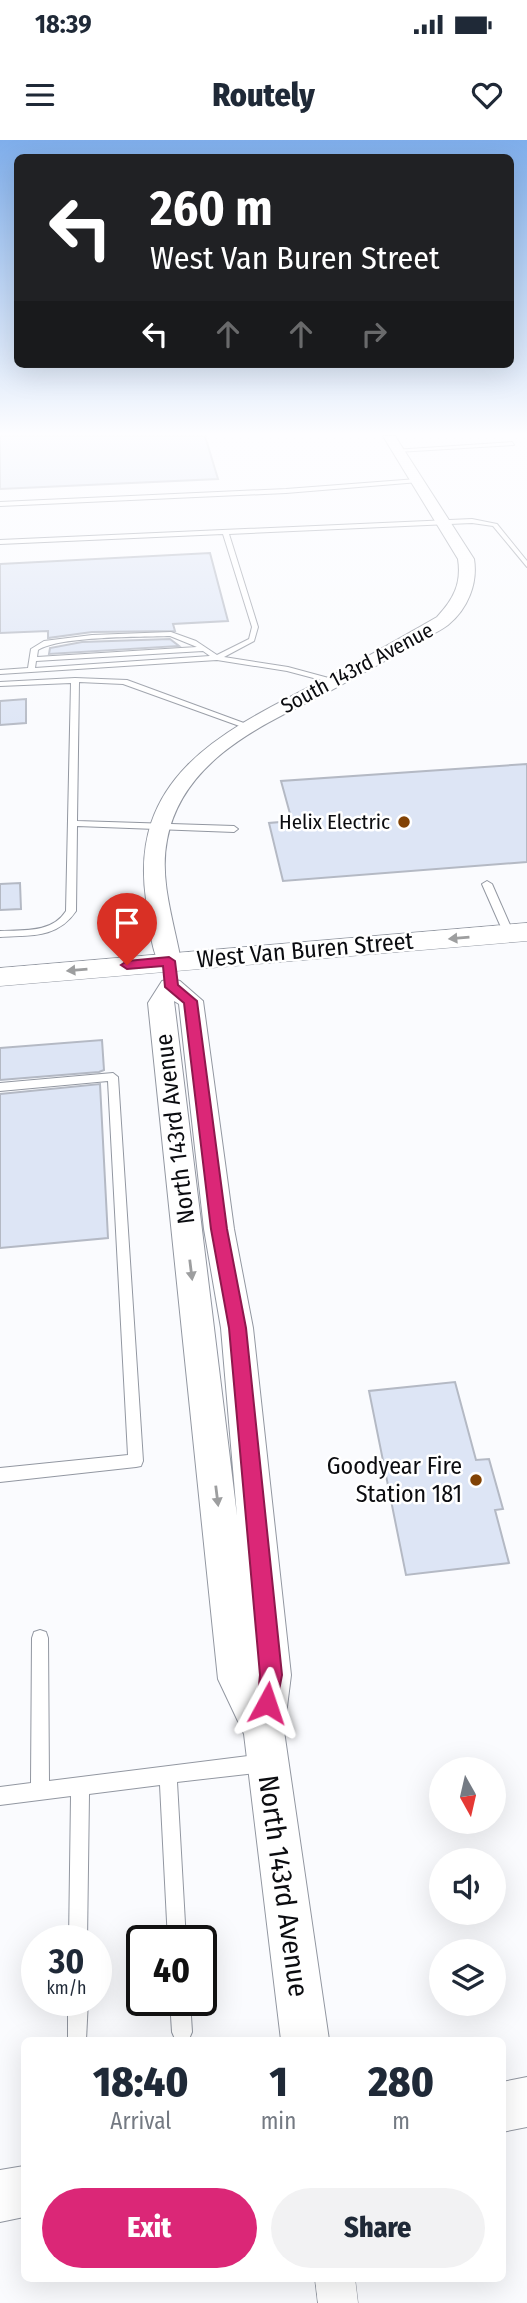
<!DOCTYPE html>
<html lang="en">
<head>
<meta charset="utf-8">
<style>
  body { margin:0; font-family:"Fira Sans Condensed",sans-serif; background:#f2f2f3; color:#1f2937; height:100vh; display:flex; flex-direction:column; font-size:26px; white-space:nowrap }
  * { box-sizing:border-box; margin:0 }
  p { font-size:23px; color:#747a83 }
  .icon { flex:none; width:38px; height:38px; fill:none; stroke:currentColor; stroke-width:2; stroke-linecap:round; stroke-linejoin:round }
  .map { position:relative; flex:1; overflow:hidden }
  .details { position:absolute; left:21px; top:1897px; width:485px; height:245px; display:flex; flex-direction:column; background:#fff; border-radius:10px; box-shadow:0 7px 28px #0002 }
  .details>* { flex:none }
  .guide { position:absolute; left:14px; top:14px; width:500px; height:214px; border-radius:10px; box-shadow:0 7px 28px #0002; background:#202124; color:#fff; overflow:hidden }
  .needle { width:46px; rotate:172deg }
  .fabs { position:absolute; left:429px; top:1617px; display:grid; gap:14px }
  .fabs a { display:grid; place-items:center; width:77px; height:77px; border-radius:50%; background:#fff; box-shadow:0 7px 28px #0002; font-size:35px }
  .speed { position:absolute; left:21px; top:1785px; display:flex; gap:14px; font-size:35px; font-weight:700; text-align:center }
  .speed>* { display:grid; place-content:center; width:91px; height:91px; border-radius:50%; background:#fff; box-shadow:0 7px 28px #0002; line-height:1 }
  .speed small { font-size:18px; font-weight:400 }
  .speed .limit { border:4px solid #111; border-radius:10px; background:#fff; color:#111 }
  .pin { position:absolute; display:grid; place-items:center; width:60px; height:60px; color:#fff; margin:-72px -30px; border-radius:50% 50% 50% 0; rotate:-45deg; box-shadow:0 0 7px #0007 }
  .pin .icon { rotate:45deg }
  .me { position:absolute; width:77px; margin:-38px; rotate:5deg; stroke-linejoin:round; filter:drop-shadow(0 0 5px #0008) }
  .turn { display:flex; align-items:center; gap:24px; height:147px; padding:0 21px; font-size:32px }
  .turn .icon { width:91px; height:91px; stroke-width:2.5 }
  .turn b { display:block; font-size:49px; line-height:60px }
  .lanes { display:flex; align-items:center; height:66px; padding:0 21px; background:#0003; justify-content:center; gap:35px; direction:ltr }
  .lanes .off { opacity:.35 }
  .eta { display:flex; justify-content:space-evenly; align-items:center; height:119px; text-align:center }
  .eta b { font-size:42px; font-weight:800; line-height:49px }
  .primary-button { display:flex; gap:14px; margin-top:auto; padding:14px 21px }
  .primary-button a { flex:1; height:80px; border-radius:42px; background:#db2777; color:#fff; font-size:28px; font-weight:800; line-height:80px; text-align:center }
  .primary-button a+a { background:#f2f2f3; color:#1f2937 }
  .status { display:flex; justify-content:space-between; align-items:center; height:49px; padding:0 35px; background:#fff; direction:ltr }
  .status svg { height:19px; fill:currentColor }
  header { display:flex; justify-content:space-between; align-items:center; height:91px; padding:0 21px; background:#fff; font-size:32px; font-weight:800 }
  .map>svg:first-child { display:block }
</style>
</head>
<body>
<div class="status"><b>18:39</b><svg viewBox="0 0 49 12"><path d="M0 12V9h3v3zM5 12V6h3v6zM10 12V3h3v9zM15 12V0h3v12zM26 1h20v11H26zM47 4h2v5h-2z"/></svg></div>
<header><svg class="icon" aria-label="menu" viewBox="0 0 24 24"><path d="M4 6h16M4 12h16M4 18h16"/></svg>Routely<svg class="icon" aria-label="heart" viewBox="0 0 24 24"><path d="M12 20l-8-8c-3-5 5-10 8-4 3-6 11-1 8 4z"/></svg></header>
<div class="map">
<svg width="527" height="2163" viewBox="0 0 527 2163">
  <rect width="100%" height="100%" fill="#fafbfe"/>
  <!-- building -->
  <g fill="#dde5f5" stroke="#b4b9c4" stroke-width="2">
    <polygon points="0,296 205,296 218,339 0,349"/>
    <polygon points="210,413 228,481 173,484 175,491 92,492 48,498 48,491 0,493 0,424"/>
    <polygon points="170,499 179,506 49,514 50,508 82,502"/>
    <polygon points="26,559 26,583 0,585 0,561"/>
    <polygon points="527,624 527,722 283,741 269,683 292,681 281,641"/>
    <polygon points="20,743 21,769 0,770 0,744"/>
    <polygon points="102,900 104,930 99,932 0,940 0,908"/>
    <polygon points="100,944 108,1098 0,1108 0,954"/>
    <polygon points="455,1242 476,1320 489,1319 503,1369 495,1370 509,1423 406,1435 369,1251"/>
  </g>
  <g fill="none" stroke-linecap="round" stroke-linejoin="round">
    <defs>
      <g id="service">
        <polygon points="512,302 514,305 397,312 394,310"/>
        <polygon points="417,339 419,342 286,353 0,366 0,362 286,349"/>
        <path d="M472,379l25,5 30,37v6l-34,-41 -21,-3 -243,11 29,93 -4,14 -30,16 64,10 48,13v4l-49,-13 -70,-11 -217,14v-4l28,-2 3,-19 13,-8 48,-6 79,-3 25,9 21,14 32,-16 3,-12 -29,-93 -223,10v-4zM170,496l27,11 -160,10 1,-7c22,-14 103,-13 132,-14zM203,511l7,5 -175,12 1,-7z"/>
        <path d="M75,538l52,2 125,46 -7,2 -122,-44 -44,-2 -2,139 157,5 4,3 -4,3 -157,-6 -1,85c-19,28 -46,24 -76,26v-6c24,-1 52,2 66,-20l5,-228 -71,3v-4z"/>
        <polygon points="487,741 492,744 514,794 512,796 506,796 504,794 482,744"/>
        <polygon points="113,933 118,937 143,1321 141,1326 136,1327 0,1342 0,1328 128,1315 108,941 0,951 0,943"/>
        <polygon points="40,1490 46,1492 48,1498 49,1641 264,1614 270,1617 273,1623 270,1629 264,1632 177,1642 186,1801 168,1801 160,1645 89,1654 87,1801 69,1801 71,1656 0,1665 0,1647 31,1643 32,1498 34,1492"/>
        <polygon points="68,1860 88,1860 86,1900 68,1900"/>
        <polygon points="170,1860 190,1860 192,1892 189,1899 185,1900 175,1899 172,1892"/>
      </g>
      <polygon id="minor" points="315,2138 355,2138 358,2163 318,2163"/>
      <g id="tertiary">
        <path d="M383,296h12l79,123c4,24 -6,50 -26,66 -11,8 -25,14 -37,21 -27,16 -55,31 -83,46 -66,33 -146,68 -161,148 -8,40 7,82 14,121l-4,5h-16c-11,-16 -12,-48 -15,-67 -18,-127 84,-171 179,-220 38,-19 75,-41 112,-62 16,-17 25,-33 21,-58z"/>
        <path d="M171,839l9,2 23,20 31,228 19,99 38,347 -7,56 45,309h-48l-37,-306 -26,-55 -70,-676 14,-22zM174,861l5,3 25,225 17,99 16,188z"/>
        <polygon points="527,1937 527,1987 502,1992 502,1942"/>
        <polygon points="24,2026 24,2077 0,2082 0,2030"/>
      </g>
      <polygon id="primary" points="527,783 527,801 0,846 0,828"/>
    </defs>
    <!-- service casing -->
    <use href="#service" stroke="#9297a1" stroke-width="2"/>
    <!-- minor casing -->
    <use href="#minor" stroke="#9297a1" stroke-width="1"/>
    <!-- tertiary casing -->
    <use href="#tertiary" stroke="#9297a1" stroke-width="2"/>
    <!-- primary casing -->
    <use href="#primary" stroke="#9297a1" stroke-width="1"/>
    <!-- service -->
    <use href="#service" fill="#fff" fill-rule="evenodd"/>
    <!-- minor -->
    <use href="#minor" fill="#fff" fill-rule="evenodd"/>
    <!-- tertiary -->
    <use href="#tertiary" fill="#fff" fill-rule="evenodd"/>
    <!-- primary -->
    <use href="#primary" fill="#fff" fill-rule="evenodd"/>
  </g>
  <!-- one-way arrows -->
  <defs><path id="oneway-solid" d="M-6-.8H1V-3.2L6.5 0L1 3.2V.8H-6Z" transform="scale(1.75)"/></defs>
  <g fill="#9d9e9f">
    <use href="#oneway-solid" transform="translate(459 798) rotate(175)"/>
    <use href="#oneway-solid" transform="translate(77 830) rotate(175)"/>
    <use href="#oneway-solid" transform="translate(191 1130) rotate(83)"/>
    <use href="#oneway-solid" transform="translate(217 1356) rotate(83)"/>
  </g>
  <!-- sky -->
  <linearGradient id="sky" x2="0" y2="1"><stop stop-color="#7faeeb"/><stop offset="0.49" stop-color="#fdfdff"/><stop offset="1" stop-color="#fdfdff" stop-opacity="0"/></linearGradient>
  <rect width="527" height="599" fill="url(#sky)"/>
  <!-- route -->
  <polygon fill="#db2777" stroke="#8e194d" stroke-width="2" points="169,817 175,821 178,845 197,861 227,1089 246,1188 282,1535 275,1571 267,1574 260,1571 257,1563 260,1535 229,1188 211,1089 184,863 165,847 163,826 127,829 121,825 127,821"/>
  <!-- markers -->
  <g fill="#814205" stroke="#fff" stroke-width="2.5">
    <circle cx="404" cy="682" r="7"/>
    <circle cx="476" cy="1340" r="7"/>
  </g>
  <g text-anchor="middle" stroke-width="5" stroke-linejoin="round" paint-order="stroke">
    <!-- far-street labels -->
    <g font-size="21" fill="#0b0c10" stroke="#fff">
      <text transform="translate(357 528) rotate(-28)" y="7">South 143rd Avenue</text>
    </g>
    <!-- far-poi labels -->
    <g font-size="21" fill="#0b0c10" stroke="#fff" text-anchor="end">
      <text x="390" y="689">Helix Electric</text>
    </g>
    <!-- street labels -->
    <g font-size="24" fill="#0b0c10" stroke="#fff">
      <text transform="translate(305 810) rotate(-5)" y="8">West Van Buren Street</text>
      <text transform="translate(175 989) rotate(-97)" y="8">North 143rd Avenue</text>
    </g>
    <!-- poi labels -->
    <g font-size="24" fill="#0b0c10" stroke="#fff" text-anchor="end">
      <text x="462" y="1334">Goodyear Fire<tspan x="462" dy="28">Station 181</tspan></text>
    </g>
    <!-- near-street labels -->
    <g font-size="28" fill="#0b0c10" stroke="#fff">
      <text transform="translate(284 1746) rotate(82)" y="10">North 143rd Avenue</text>
    </g>
  </g>
</svg>
<div class="fabs">
<a><svg class="needle" viewBox="-14 -14 28 28"><path d="M0-13l5 13h-10z" fill="#e53935"/><path d="M0 13l5-13h-10z" fill="#747a83"/></svg></a>
<a><svg class="icon" aria-label="sound" viewBox="0 0 24 24"><path d="M4 9h4l5-4v14l-5-4H4zM17 9q2 3 0 6"/></svg></a>
<a><svg class="icon" aria-label="layers" viewBox="0 0 24 24"><path d="M12 4l9 5-9 5-9-5zM3 14l9 5 9-5"/></svg></a>
</div>
<div class="speed"><div>30<small>km/h</small></div><div class="limit">40</div></div>
<div class="pin" style="left:127px;top:825px;background:#d93025"><svg class="icon" aria-label="arrive" viewBox="0 0 24 24"><path d="M6 21V4h12l-3 4 3 4H6"/></svg></div>
<svg class="me" style="left:267px;top:1563px" viewBox="-20 -20 40 40"><path d="M0-17L14 15 0 8-14 15z" fill="#db2777" stroke="#fff" stroke-width="4"/></svg>
<div class="guide">
<div class="turn"><svg class="icon" aria-label="left" viewBox="0 0 24 24"><path d="M17 20v-9H6M10 6l-5 5 5 5"/></svg><div><b>260 m</b>West Van Buren Street</div></div>
<div class="lanes"><svg class="icon" aria-label="left" viewBox="0 0 24 24"><path d="M17 20v-9H6M10 6l-5 5 5 5"/></svg><svg class="icon off" aria-label="ahead" viewBox="0 0 24 24"><path d="M12 20V5M6 11l6-6 6 6"/></svg><svg class="icon off" aria-label="ahead" viewBox="0 0 24 24"><path d="M12 20V5M6 11l6-6 6 6"/></svg><svg class="icon off" aria-label="right" viewBox="0 0 24 24"><path d="M7 20v-9h11M14 6l5 5-5 5"/></svg></div>
</div>
<section class="details">
<div class="eta">
<div><b>18:40</b><p>Arrival</p></div>
<div><b>1</b><p>min</p></div>
<div><b>280</b><p>m</p></div>
</div>
<div class="primary-button"><a>Exit</a><a>Share</a></div>
</section>
</div>
</body>
</html>
